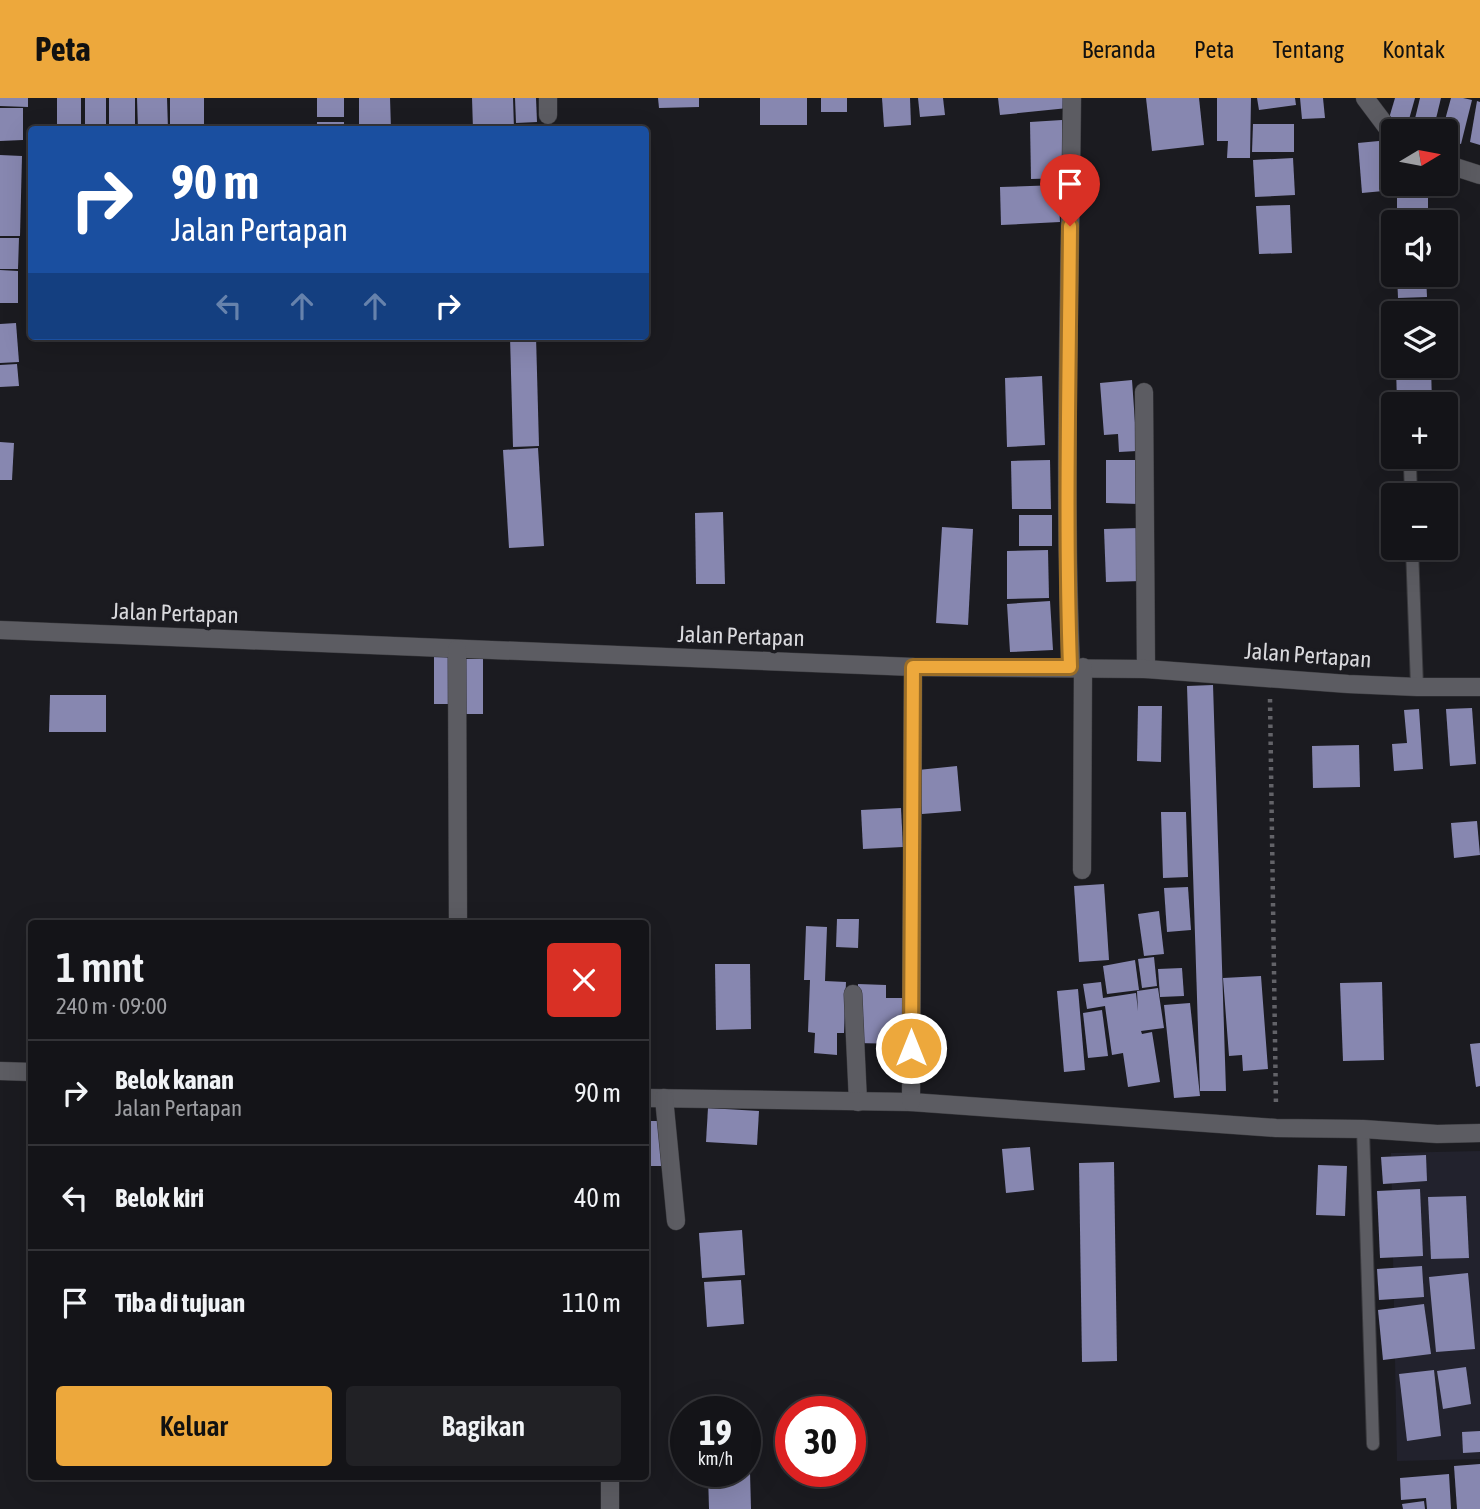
<!DOCTYPE html>
<html lang="id">
<head>
<meta charset="utf-8">
<style>
  body { margin:0; font-family:"Asap Condensed",sans-serif; background:#212125; color:#f1f3f6; height:100vh; display:flex; flex-direction:column; font-size:26px; white-space:nowrap }
  * { box-sizing:border-box; margin:0 }
  p { font-size:23px; color:#9d9ea2 }
  .icon { flex:none; width:38px; height:38px; fill:none; stroke:currentColor; stroke-width:2; stroke-linecap:round; stroke-linejoin:round }
  .map { position:relative; flex:1; overflow:hidden }
  .details { position:absolute; left:28px; top:822px; width:621px; height:560px; display:flex; flex-direction:column; background:#141418; border-radius:7px; box-shadow:0 7px 28px #0002,0 0 0 2px #333337 }
  .details>* { flex:none }
  .top-card { position:absolute; left:28px; top:28px; width:621px; height:214px; border-radius:7px; box-shadow:0 7px 28px #0002,0 0 0 2px #333337; background:#1a4fa0; color:#fff; overflow:hidden }
  .needle { width:46px; rotate:80deg }
  .controls { position:absolute; left:1381px; top:21px; display:grid; gap:14px }
  .controls a { display:grid; place-items:center; width:77px; height:77px; border-radius:7px; background:#141418; box-shadow:0 7px 28px #0002,0 0 0 2px #333337; font-size:35px }
  .speed { position:absolute; left:670px; top:1298px; display:flex; gap:14px; font-size:35px; font-weight:700; text-align:center }
  .speed>* { display:grid; place-content:center; width:91px; height:91px; border-radius:50%; background:#141418; box-shadow:0 7px 28px #0002,0 0 0 2px #333337; line-height:1 }
  .speed small { font-size:18px; font-weight:400 }
  .speed .limit { border:10px solid #d22; background:#fff; color:#111 }
  .pin { position:absolute; display:grid; place-items:center; width:60px; height:60px; color:#fff; margin:-72px -30px; border-radius:50% 50% 50% 0; rotate:-45deg; box-shadow:0 0 7px #0007 }
  .pin .icon { rotate:45deg }
  .me { position:absolute; width:77px; margin:-38px; rotate:0deg; stroke-linejoin:round; filter:drop-shadow(0 0 5px #0008) }
  .turn { display:flex; align-items:center; gap:24px; height:147px; padding:0 28px; font-size:32px }
  .turn .icon { width:91px; height:91px; stroke-width:2.5 }
  .turn b { display:block; font-size:49px; line-height:60px }
  .lanes { display:flex; align-items:center; height:66px; padding:0 28px; background:#0003; justify-content:center; gap:35px; direction:ltr }
  .lanes .off { opacity:.35 }
  .round { display:grid; place-items:center; flex:none; width:74px; height:74px; border-radius:7px; background:#212125 }
  .summary { display:flex; align-items:center; justify-content:space-between; height:119px; padding:0 28px }
  h1 { font-size:42px; font-weight:600; line-height:52px }
  .primary-button { display:flex; gap:14px; margin-top:auto; padding:14px 28px }
  .primary-button a { flex:1; height:80px; border-radius:7px; background:#eda83c; color:#111; font-size:28px; font-weight:600; line-height:80px; text-align:center }
  .primary-button a+a { background:#212125; color:#f1f3f6 }
  ul { padding:0; list-style:none }
  li { display:flex; align-items:center; gap:21px; height:105px; padding:0 28px; border-top:2px solid #333337 }
  li div { flex:1 }
  li b { display:block; font-size:26px }
  li em { font-style:normal }
  header { display:flex; align-items:center; gap:42px; box-sizing:border-box; height:98px; padding:0 35px; background:#eda83c; color:#111 }
  header strong { font-size:33px }
  nav { display:flex; gap:38px; margin-inline-start:auto; font-size:24px }
  .map>svg:first-child { display:block }
</style>
</head>
<body>
<header>
<strong>Peta</strong>
<nav><a>Beranda</a><a>Peta</a><a>Tentang</a><a>Kontak</a></nav>
</header>
<div class="map">
<svg width="1480" height="1411" viewBox="0 0 1480 1411">
  <rect width="100%" height="100%" fill="#1b1b20"/>
  <!-- built -->
  <polygon fill="#22222d" points="1480,1053 1480,1361 1397,1363 1391,1055"/>
  <!-- building -->
  <g fill="#8787b0">
    <polygon points="0,0 28,0 28,9 0,8"/>
    <rect x="57" y="0" width="24" height="32"/>
    <rect x="85" y="0" width="21" height="32"/>
    <rect x="109" y="0" width="26" height="26"/>
    <polygon points="137,0 167,0 168,32 138,32"/>
    <rect x="170" y="0" width="34" height="32"/>
    <rect x="317" y="0" width="27" height="19"/>
    <polygon points="359,0 390,0 391,32 359,32"/>
    <polygon points="472,0 513,0 514,32 473,32"/>
    <polygon points="515,0 536,0 537,24 516,25"/>
    <polygon points="658,0 699,0 699,9 659,10"/>
    <rect x="760" y="0" width="47" height="27"/>
    <rect x="821" y="0" width="26" height="14"/>
    <polygon points="882,0 910,0 911,27 884,29"/>
    <polygon points="918,0 943,0 945,17 920,19"/>
    <polygon points="998,0 1067,0 1068,10 1000,17"/>
    <polygon points="1146,0 1199,0 1204,47 1152,53"/>
    <polygon points="1217,0 1251,0 1250,60 1227,60 1228,43 1217,43"/>
    <polygon points="1257,0 1295,0 1296,7 1259,12"/>
    <polygon points="1300,0 1323,0 1325,20 1302,21"/>
    <polygon points="1395,0 1415,0 1406,32 1387,27"/>
    <polygon points="1420,0 1441,0 1433,33 1412,33"/>
    <polygon points="1451,0 1463,0 1472,2 1461,46 1446,42 1446,33 1442,33"/>
    <polygon points="1477,3 1480,4 1480,47 1470,44"/>
    <polygon points="0,10 23,10 23,42 0,43"/>
    <polygon points="1062,22 1064,80 1031,81 1030,24"/>
    <rect x="317" y="24" width="27" height="8"/>
    <polygon points="1253,26 1294,26 1294,54 1252,54"/>
    <polygon points="1389,42 1394,92 1362,95 1358,45"/>
    <polygon points="0,57 22,58 20,138 0,138"/>
    <polygon points="1293,60 1295,97 1255,99 1253,62"/>
    <polygon points="1397,86 1428,86 1428,113 1397,114"/>
    <polygon points="1058,87 1060,124 1001,127 1000,89"/>
    <polygon points="1290,107 1292,155 1259,156 1256,108"/>
    <polygon points="1424,117 1425,124 1396,124 1396,118"/>
    <polygon points="0,140 19,140 18,171 0,171"/>
    <polygon points="0,172 18,173 18,205 0,205"/>
    <polygon points="1397,177 1426,177 1427,199 1398,200"/>
    <polygon points="16,225 19,264 0,265 0,226"/>
    <polygon points="510,238 536,238 539,348 513,349"/>
    <polygon points="17,266 19,288 0,289 0,267"/>
    <polygon points="1396,268 1431,268 1432,306 1397,306"/>
    <polygon points="1042,278 1045,347 1007,349 1005,280"/>
    <polygon points="1132,282 1137,353 1119,354 1118,336 1104,337 1100,285"/>
    <polygon points="0,344 14,345 12,382 0,382"/>
    <polygon points="538,350 544,448 509,450 503,352"/>
    <polygon points="1050,362 1051,411 1012,411 1011,363"/>
    <polygon points="1106,362 1140,362 1139,406 1106,405"/>
    <polygon points="723,414 725,486 696,486 695,415"/>
    <rect x="1019" y="417" width="33" height="31"/>
    <polygon points="942,429 973,431 968,527 936,525"/>
    <polygon points="1139,430 1142,483 1106,484 1104,431"/>
    <polygon points="1048,452 1049,500 1007,501 1007,453"/>
    <polygon points="1050,503 1053,552 1010,554 1007,506"/>
    <rect x="434" y="558" width="19" height="48"/>
    <rect x="463" y="561" width="20" height="55"/>
    <polygon points="1213,587 1226,993 1200,993 1187,588"/>
    <polygon points="50,597 106,597 106,634 49,634"/>
    <polygon points="1138,608 1162,608 1161,664 1137,663"/>
    <polygon points="1472,610 1476,666 1450,668 1446,611"/>
    <polygon points="1419,611 1423,671 1394,673 1392,646 1407,645 1404,612"/>
    <polygon points="1359,647 1360,689 1313,690 1312,648"/>
    <polygon points="957,668 961,713 922,716 918,672"/>
    <polygon points="901,710 903,749 863,751 861,712"/>
    <polygon points="1161,714 1186,714 1188,779 1163,780"/>
    <polygon points="1477,723 1480,757 1454,760 1451,725"/>
    <polygon points="1104,786 1109,862 1079,864 1074,788"/>
    <polygon points="1188,789 1191,832 1167,834 1164,790"/>
    <polygon points="1159,813 1164,856 1144,858 1138,816"/>
    <polygon points="300,821 300,826 267,826 267,822"/>
    <polygon points="837,821 859,821 858,850 836,849"/>
    <polygon points="806,828 827,829 825,883 846,884 844,935 837,935 837,957 814,955 815,935 808,934 810,882 804,882"/>
    <polygon points="1154,859 1157,888 1142,890 1138,861"/>
    <polygon points="1135,862 1139,892 1107,896 1103,868"/>
    <polygon points="715,866 750,866 751,931 716,932"/>
    <polygon points="1182,870 1184,898 1160,899 1158,871"/>
    <polygon points="1261,878 1268,971 1243,973 1242,957 1229,958 1223,880"/>
    <polygon points="1101,884 1103,900 1136,895 1138,913 1137,893 1158,890 1164,930 1141,933 1142,936 1152,934 1160,984 1128,989 1123,955 1112,957 1105,908 1087,911 1083,886"/>
    <polygon points="1382,884 1384,962 1343,963 1340,885"/>
    <polygon points="858,886 886,887 886,900 904,900 903,946 856,945"/>
    <polygon points="1078,891 1085,972 1064,974 1057,893"/>
    <polygon points="1190,905 1200,998 1174,1000 1164,907"/>
    <polygon points="1102,912 1108,958 1088,960 1083,915"/>
    <polygon points="1480,945 1480,988 1476,989 1470,946"/>
    <polygon points="708,1010 759,1013 757,1047 706,1044"/>
    <polygon points="646,1023 663,1023 664,1068 646,1068"/>
    <polygon points="1030,1049 1034,1092 1006,1095 1002,1051"/>
    <polygon points="1426,1057 1427,1083 1383,1086 1381,1059"/>
    <polygon points="1114,1064 1117,1263 1082,1264 1079,1065"/>
    <polygon points="1318,1067 1347,1068 1345,1118 1316,1117"/>
    <polygon points="1420,1091 1423,1158 1380,1160 1377,1093"/>
    <polygon points="1466,1098 1469,1160 1431,1161 1428,1099"/>
    <polygon points="742,1132 745,1177 702,1180 699,1135"/>
    <polygon points="1422,1168 1424,1199 1379,1202 1377,1171"/>
    <polygon points="1468,1175 1475,1251 1436,1254 1429,1179"/>
    <polygon points="741,1182 744,1226 707,1229 704,1184"/>
    <polygon points="1424,1206 1431,1256 1383,1262 1378,1212"/>
    <polygon points="1466,1269 1471,1306 1443,1311 1437,1273"/>
    <polygon points="1434,1272 1441,1338 1407,1343 1399,1276"/>
    <polygon points="1480,1333 1480,1354 1463,1355 1462,1334"/>
    <polygon points="1480,1366 1480,1411 1457,1411 1454,1368"/>
    <polygon points="750,1374 751,1411 709,1411 708,1376"/>
    <polygon points="1449,1376 1451,1411 1427,1411 1426,1400 1401,1402 1400,1380"/>
    <polygon points="1424,1403 1425,1411 1403,1411 1402,1406"/>
  </g>
  <g fill="none" stroke-linecap="round" stroke-linejoin="round">
    <defs>
      <g id="service">
        <polyline points="1410,367 1411,397"/>
        <polyline points="1412,450 1417,589"/>
        <polyline points="1363,1031 1373,1346"/>
      </g>
      <g id="minor">
        <polyline points="548,0 548,17"/>
        <polyline points="1365,0 1386,28 1393,34"/>
        <polyline points="1446,66 1480,77"/>
        <polyline points="1144,294 1146,571"/>
        <polyline points="0,532 913,569 1146,571 1348,586 1417,589 1480,589"/>
        <polyline points="457,551 458,826"/>
        <path d="M1071,569c-8,-189 -1,-379 1,-569"/>
        <polyline points="1082,772 1083,569"/>
        <polyline points="853,896 858,1004"/>
        <polyline points="0,973 32,974"/>
        <polyline points="646,1000 911,1004 1276,1030 1363,1031 1437,1036 1480,1035"/>
        <polyline points="664,1000 676,1123"/>
        <polyline points="911,1004 913,569"/>
        <polyline points="610,1379 610,1411"/>
      </g>
    </defs>
    <!-- service casing -->
    <use href="#service" stroke="#39393d" stroke-width="14"/>
    <!-- minor casing -->
    <use href="#minor" stroke="#39393d" stroke-width="19"/>
    <!-- path -->
    <polyline stroke="#636368" stroke-width="4.5" stroke-dasharray="3.5 5" stroke-linecap="butt" points="1270,601 1276,1009"/>
    <!-- service -->
    <use href="#service" stroke="#5c5c62" stroke-width="12"/>
    <!-- minor -->
    <use href="#minor" stroke="#5c5c62" stroke-width="18"/>
  </g>
  <g fill="none" stroke-linecap="round" stroke-linejoin="round">
    <defs>
      <path id="route" d="M911,950l2,-381h157c-5,-147 -1,-294 0,-441"/>
    </defs>
    <!-- route casing -->
    <use href="#route" stroke="#9a6d27" stroke-width="18"/>
    <!-- route -->
    <use href="#route" stroke="#eda83c" stroke-width="12"/>
  </g>
  <g text-anchor="middle" stroke-width="7" stroke-linejoin="round" paint-order="stroke">
    <!-- street labels -->
    <g font-size="23" fill="#d9d9dd" stroke="#1b1b20">
      <text transform="translate(175 515) rotate(2)" y="8">Jalan Pertapan</text>
      <text transform="translate(741 538) rotate(2)" y="8">Jalan Pertapan</text>
      <text transform="translate(1308 557) rotate(4)" y="8">Jalan Pertapan</text>
    </g>
  </g>
</svg>
<div class="controls">
<a><svg class="needle" viewBox="-14 -14 28 28"><path d="M0-13l5 13h-10z" fill="#e53935"/><path d="M0 13l5-13h-10z" fill="#9d9ea2"/></svg></a>
<a><svg class="icon" aria-label="sound" viewBox="0 0 24 24"><path d="M4 9h4l5-4v14l-5-4H4zM17 9q2 3 0 6"/></svg></a>
<a><svg class="icon" aria-label="layers" viewBox="0 0 24 24"><path d="M12 4l9 5-9 5-9-5zM3 14l9 5 9-5"/></svg></a>
<a>+</a>
<a>−</a>
</div>
<div class="speed"><div>19<small>km/h</small></div><div class="limit">30</div></div>
<div class="pin" style="left:1070px;top:128px;background:#d93025"><svg class="icon" aria-label="arrive" viewBox="0 0 24 24"><path d="M6 21V4h12l-3 4 3 4H6"/></svg></div>
<svg class="me" style="left:911px;top:950px" viewBox="-20 -20 40 40"><circle r="17" fill="#eda83c" stroke="#fff" stroke-width="3"/><path d="M0-11L8 9 0 5-8 9z" fill="#fff"/></svg>
<div class="top-card">
<div class="turn"><svg class="icon" aria-label="right" viewBox="0 0 24 24"><path d="M7 20v-9h11M14 6l5 5-5 5"/></svg><div><b>90 m</b>Jalan Pertapan</div></div>
<div class="lanes"><svg class="icon off" aria-label="left" viewBox="0 0 24 24"><path d="M17 20v-9H6M10 6l-5 5 5 5"/></svg><svg class="icon off" aria-label="ahead" viewBox="0 0 24 24"><path d="M12 20V5M6 11l6-6 6 6"/></svg><svg class="icon off" aria-label="ahead" viewBox="0 0 24 24"><path d="M12 20V5M6 11l6-6 6 6"/></svg><svg class="icon" aria-label="right" viewBox="0 0 24 24"><path d="M7 20v-9h11M14 6l5 5-5 5"/></svg></div>
</div>
<section class="details">
<div class="summary"><div><h1>1 mnt</h1><p>240 m · 09:00</p></div><a class="round" style="background:#d93025;color:#fff"><svg class="icon" aria-label="close" viewBox="0 0 24 24"><path d="M6 6l12 12M18 6L6 18"/></svg></a></div>
<ul>
<li><svg class="icon" aria-label="right" viewBox="0 0 24 24"><path d="M7 20v-9h11M14 6l5 5-5 5"/></svg><div><b>Belok kanan</b><p>Jalan Pertapan</p></div><em>90 m</em></li>
<li><svg class="icon" aria-label="left" viewBox="0 0 24 24"><path d="M17 20v-9H6M10 6l-5 5 5 5"/></svg><div><b>Belok kiri</b></div><em>40 m</em></li>
<li><svg class="icon" aria-label="arrive" viewBox="0 0 24 24"><path d="M6 21V4h12l-3 4 3 4H6"/></svg><div><b>Tiba di tujuan</b></div><em>110 m</em></li>
</ul>
<div class="primary-button"><a>Keluar</a><a>Bagikan</a></div>
</section>
</div>
</body>
</html>
